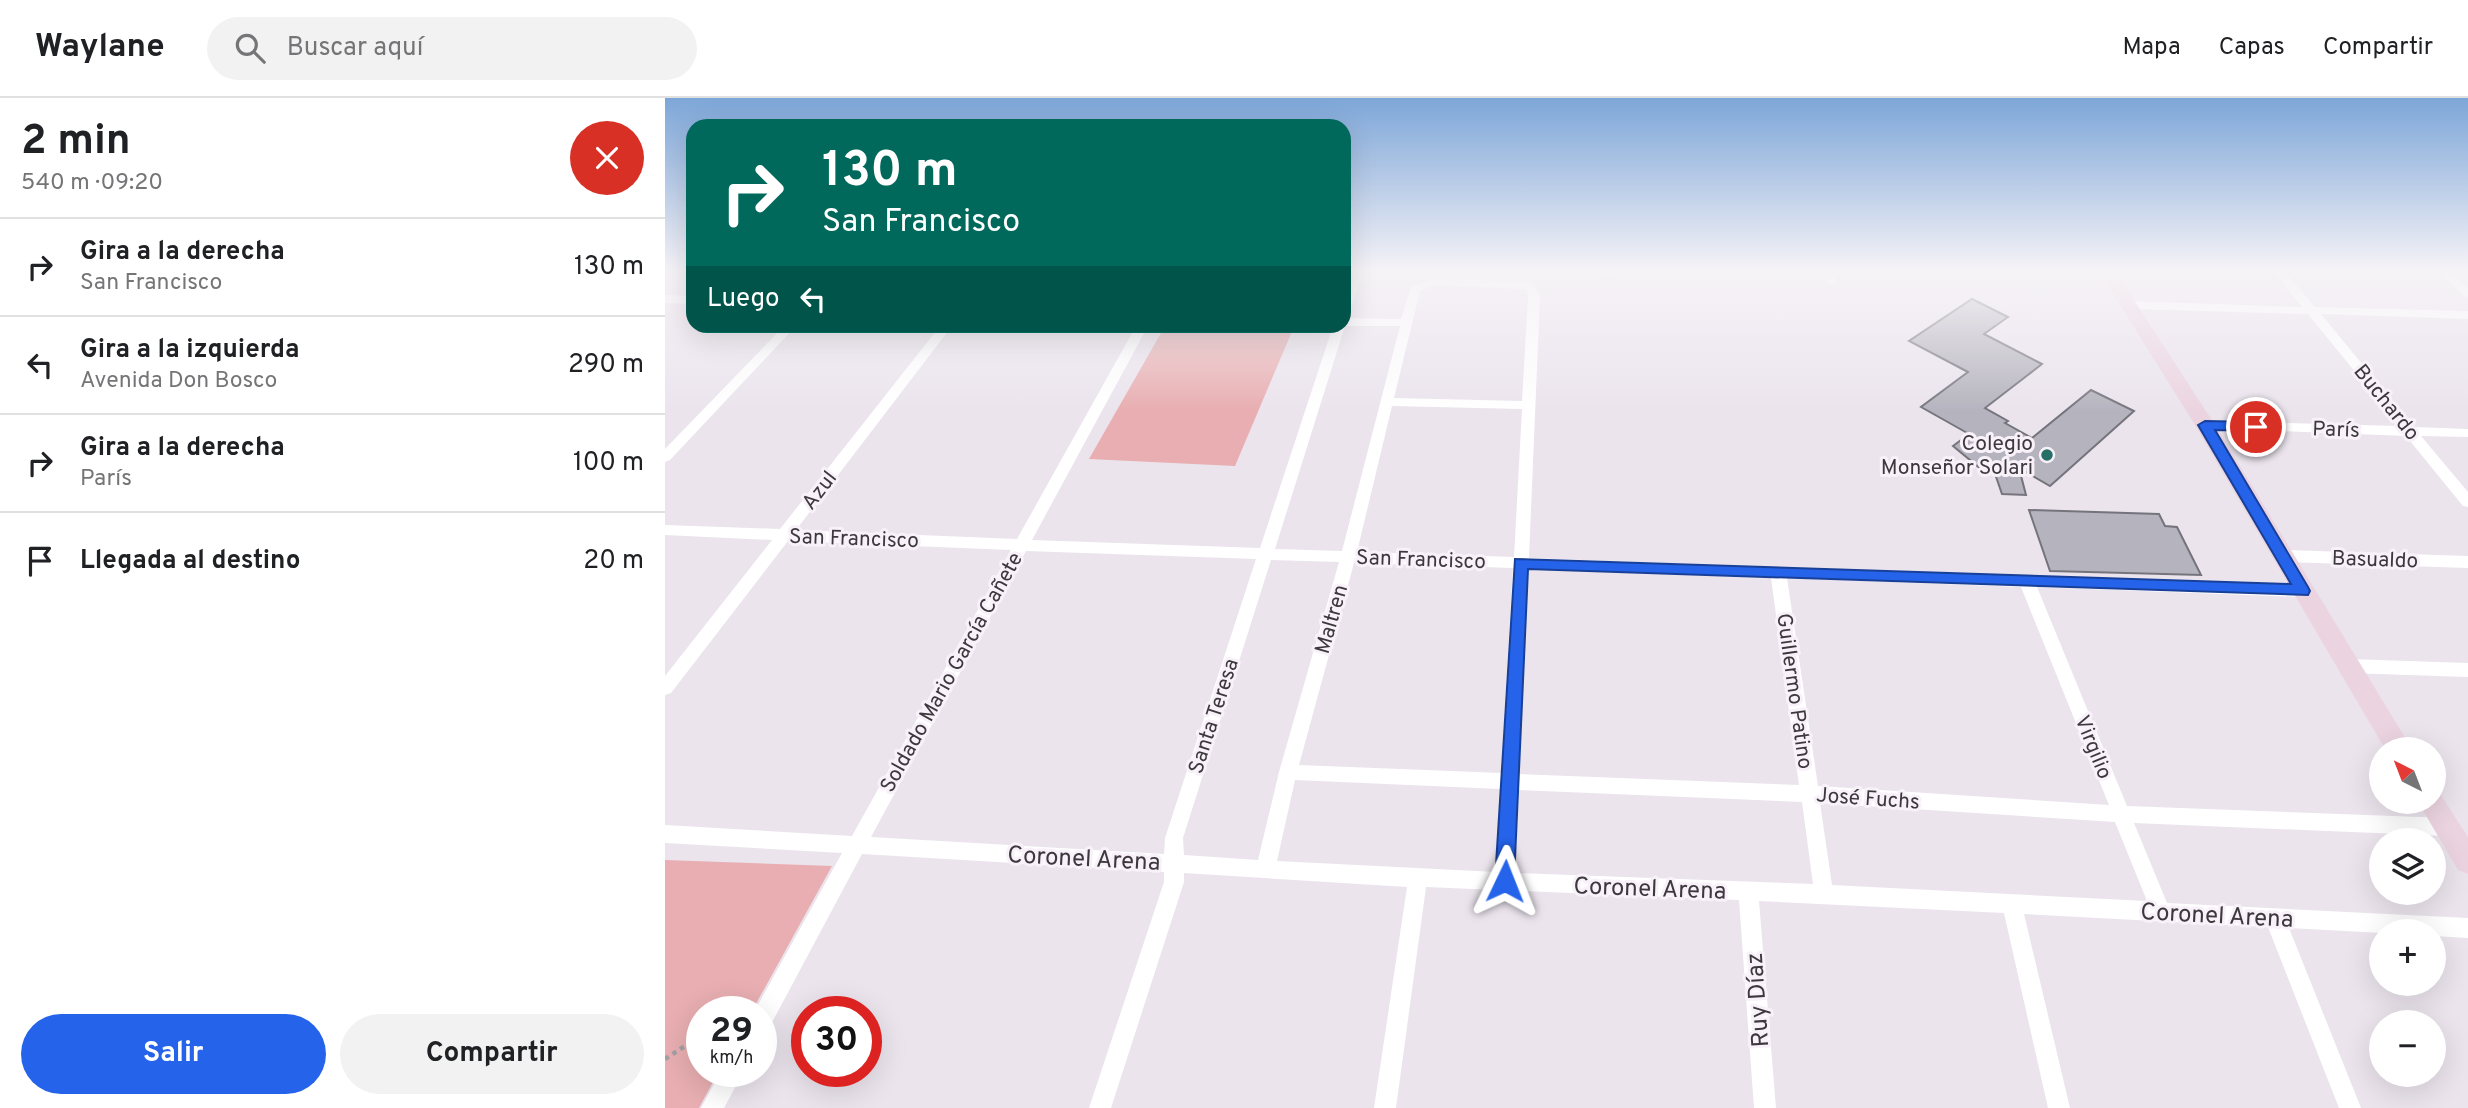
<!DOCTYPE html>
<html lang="es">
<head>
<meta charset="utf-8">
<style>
  body { margin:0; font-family:Overpass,sans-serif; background:#f2f2f2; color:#202124; height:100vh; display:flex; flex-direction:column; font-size:26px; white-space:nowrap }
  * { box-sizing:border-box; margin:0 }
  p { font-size:23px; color:#757577 }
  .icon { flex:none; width:38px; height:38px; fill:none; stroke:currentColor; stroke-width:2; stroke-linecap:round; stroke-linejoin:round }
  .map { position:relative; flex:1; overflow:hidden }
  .sheet { display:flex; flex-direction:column; background:#fff; width:665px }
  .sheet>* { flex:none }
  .guide { position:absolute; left:21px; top:21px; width:665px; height:214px; border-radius:21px; box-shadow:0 7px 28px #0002; background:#00695c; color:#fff; overflow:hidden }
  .needle { width:46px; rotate:318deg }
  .tools { position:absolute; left:1704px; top:639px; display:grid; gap:14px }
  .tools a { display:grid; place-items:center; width:77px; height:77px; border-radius:50%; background:#fff; box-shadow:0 7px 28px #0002; font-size:35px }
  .speed { position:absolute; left:21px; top:898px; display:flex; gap:14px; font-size:35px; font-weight:700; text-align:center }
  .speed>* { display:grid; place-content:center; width:91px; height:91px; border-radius:50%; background:#fff; box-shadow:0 7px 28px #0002; line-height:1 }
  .speed small { font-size:18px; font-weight:400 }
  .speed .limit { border:10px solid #d22; background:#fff; color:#111 }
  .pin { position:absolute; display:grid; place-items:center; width:60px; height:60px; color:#fff; margin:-30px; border:4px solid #fff; border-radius:50%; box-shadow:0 2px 7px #0007 }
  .me { position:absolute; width:77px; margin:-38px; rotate:2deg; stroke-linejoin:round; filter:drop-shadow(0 0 5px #0008) }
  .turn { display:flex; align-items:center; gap:24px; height:147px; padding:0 21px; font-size:32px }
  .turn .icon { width:91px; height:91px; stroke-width:2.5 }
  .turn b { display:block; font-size:49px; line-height:60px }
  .then { display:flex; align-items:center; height:66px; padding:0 21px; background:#0003; gap:14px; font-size:26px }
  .round { display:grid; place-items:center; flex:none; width:74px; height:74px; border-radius:37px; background:#f2f2f2 }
  .head { display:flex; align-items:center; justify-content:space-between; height:119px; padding:0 21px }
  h1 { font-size:42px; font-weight:700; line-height:52px }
  .button { display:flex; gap:14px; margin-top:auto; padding:14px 21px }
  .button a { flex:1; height:80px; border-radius:42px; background:#2563eb; color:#fff; font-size:28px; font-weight:700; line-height:80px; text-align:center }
  .button a+a { background:#f2f2f2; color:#202124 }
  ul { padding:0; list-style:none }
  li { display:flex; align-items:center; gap:21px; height:98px; padding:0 21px; border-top:2px solid #e0e0e0 }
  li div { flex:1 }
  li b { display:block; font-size:26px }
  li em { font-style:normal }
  header { display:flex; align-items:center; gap:42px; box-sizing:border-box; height:98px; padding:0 35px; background:#fff; border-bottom:2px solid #e0e0e0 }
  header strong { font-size:33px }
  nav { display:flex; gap:38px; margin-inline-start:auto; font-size:24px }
  .search { width:490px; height:63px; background:#f2f2f2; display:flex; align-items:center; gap:18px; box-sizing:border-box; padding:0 24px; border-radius:38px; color:#757577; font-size:26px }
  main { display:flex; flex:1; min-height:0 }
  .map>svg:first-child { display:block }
</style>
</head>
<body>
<header>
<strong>Waylane</strong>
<div class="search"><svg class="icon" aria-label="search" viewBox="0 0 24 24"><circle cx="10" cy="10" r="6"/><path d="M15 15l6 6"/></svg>Buscar aquí</div>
<nav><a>Mapa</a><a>Capas</a><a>Compartir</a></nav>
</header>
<main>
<section class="sheet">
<div class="head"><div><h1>2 min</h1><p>540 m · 09:20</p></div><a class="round" style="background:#d93025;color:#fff"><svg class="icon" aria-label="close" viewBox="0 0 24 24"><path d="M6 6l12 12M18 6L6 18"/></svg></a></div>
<ul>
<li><svg class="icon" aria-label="right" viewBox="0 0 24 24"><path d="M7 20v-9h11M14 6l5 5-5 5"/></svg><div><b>Gira a la derecha</b><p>San Francisco</p></div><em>130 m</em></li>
<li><svg class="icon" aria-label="left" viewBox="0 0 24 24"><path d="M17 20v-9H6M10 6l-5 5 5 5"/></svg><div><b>Gira a la izquierda</b><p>Avenida Don Bosco</p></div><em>290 m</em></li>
<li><svg class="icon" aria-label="right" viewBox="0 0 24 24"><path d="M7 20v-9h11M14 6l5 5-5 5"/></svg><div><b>Gira a la derecha</b><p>París</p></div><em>100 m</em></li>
<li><svg class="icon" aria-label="arrive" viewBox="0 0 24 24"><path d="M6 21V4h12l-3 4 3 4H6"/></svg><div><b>Llegada al destino</b></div><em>20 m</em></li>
</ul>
<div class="button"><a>Salir</a><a>Compartir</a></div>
</section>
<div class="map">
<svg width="1803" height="1010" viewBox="0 0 1803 1010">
  <rect width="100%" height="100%" fill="#ebe4ed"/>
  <!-- green -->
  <g fill="#e8aeb1">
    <polygon points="500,228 628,231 570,368 424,361"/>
    <polygon points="0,762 167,768 87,913 37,914 37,973 54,973 34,1010 0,1010"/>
  </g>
  <!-- building -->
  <g fill="#b5b3bd" stroke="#75747d" stroke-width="2">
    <polygon points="1307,201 1343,219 1319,236 1377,266 1320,310 1343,323 1340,325 1367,340 1426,292 1469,313 1385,388 1354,370 1361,397 1337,396 1329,373 1322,376 1288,348 1304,336 1256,309 1303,274 1244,243"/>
    <polygon points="1364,412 1494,416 1500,428 1512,429 1536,477 1385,473"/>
  </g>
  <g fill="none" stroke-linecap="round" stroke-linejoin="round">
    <!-- path -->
    <g stroke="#a49fa5" stroke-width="4.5" stroke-dasharray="4.5 4.5" stroke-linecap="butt">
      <polyline points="71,914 84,905"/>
      <polyline points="0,961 37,937"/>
    </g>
    <!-- minor -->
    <g fill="#fff" fill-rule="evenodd">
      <polygon points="688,173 699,173 685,212 679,216 679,196"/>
      <polygon points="935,173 945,173 947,177 937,179"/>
      <polygon points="1157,173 1167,173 1172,184 1170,186 1162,186"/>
      <polygon points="1608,173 1620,173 1650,209 1803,213 1803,221 1656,216 1749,329 1803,331 1803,339 1756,338 1803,394 1803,409 1798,408 1741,338 1535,330 1533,327 1540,323 1734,328 1643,216 1464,211 1458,207 1464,203 1637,209"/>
      <polygon points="1773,173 1785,173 1803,190 1803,199 1799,198"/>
      <path d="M768,181l86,2 15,4 6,11 -11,262 780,29 2,4 -8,6 -266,-10 90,219 320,12 7,3 2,6 -2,6 -7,3 -313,-13 33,80 301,15v20l-34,-2v-5h-52v2l-93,-5 72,180h-22l-71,-181 -244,-13 46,194h-22l-44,-195 -245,-12 17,207h-22l-15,-208 -313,-13 -30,221h-22l33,-221 -223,-14v9l-73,226h-22l75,-226v-10l-302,-18 -93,174 -8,3v-19h-7l88,-159 -177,-10v-18l187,11 159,-286 -223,-9 -117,152 -6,2v-19l107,-136 -107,-5v-10l115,4 160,-203h12l-156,204 221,9 119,-213h12l-116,214 228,8 73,-222h11v-8l57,1 10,-32zM769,187l91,4 3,7 -6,105 -128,-3 26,-107zM680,228h55l-58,225 -67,-2zM727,308l130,3 -8,148 -157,-5zM361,453l230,8 -91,279 -1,16 -293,-17zM606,462l68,2 -60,210 -21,88 -74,-5 -1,-17zM689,465l159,5 -12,205 -202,-8zM863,471l243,9 28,207 -280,-11zM1122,480l234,9 88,218 -291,-19zM630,682l205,9 -4,83 -219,-11zM854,692l283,12 11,82 -298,-11zM1155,705l295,19 32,79 -315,-16z"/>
      <polygon points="0,197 28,198 28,206 0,205"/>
      <polygon points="119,228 131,228 5,362 0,364 0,351"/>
      <polygon points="1618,452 1803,458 1803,470 1618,464 1610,458"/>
      <polygon points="1683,561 1803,565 1803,579 1683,575 1677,573 1675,568 1677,563"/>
      <polygon points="56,973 79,973 59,1010 36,1010"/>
    </g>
    <!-- secondary -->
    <g fill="#ebd4e0" fill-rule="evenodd">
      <polygon points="1434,173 1450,173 1550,327 1747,651 1720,651 1530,327"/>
      <polygon points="1769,693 1775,696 1803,739 1803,776 1793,772 1753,704 1769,704"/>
    </g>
  </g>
  <!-- sky -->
  <linearGradient id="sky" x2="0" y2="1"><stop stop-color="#7da6d8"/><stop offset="0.55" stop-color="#f6f3f7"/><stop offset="1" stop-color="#f6f3f7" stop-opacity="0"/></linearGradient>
  <rect width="1803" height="314" fill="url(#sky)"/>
  <!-- route -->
  <polygon fill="#2563eb" stroke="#184099" stroke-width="2" points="1540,323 1591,324 1598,329 1591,333 1550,332 1643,489 1645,493 1643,497 863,471 849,783 847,790 840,793 833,790 830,783 850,461 1626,486 1533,327"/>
  <!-- markers -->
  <circle fill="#266f67" stroke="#f9f1fa" stroke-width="2.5" cx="1382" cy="357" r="7"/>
  <g text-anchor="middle" stroke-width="6" stroke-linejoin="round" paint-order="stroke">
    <!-- street labels -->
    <g font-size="21" fill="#3c393c" stroke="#f9f1fa">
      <text transform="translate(1722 304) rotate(51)" y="7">Buchardo</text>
      <text transform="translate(1671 331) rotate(2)" y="7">París</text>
      <text transform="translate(154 392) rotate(-52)" y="7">Azul</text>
      <text transform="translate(189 440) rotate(2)" y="7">San Francisco</text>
      <text transform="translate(756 461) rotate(2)" y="7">San Francisco</text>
      <text transform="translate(1710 461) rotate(2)" y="7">Basualdo</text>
      <text transform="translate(666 521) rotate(-74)" y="7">Maltren</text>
      <text transform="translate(286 574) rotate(-61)" y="7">Soldado Mario García Cañete</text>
      <text transform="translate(1130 593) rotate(82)" y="7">Guillermo Patino</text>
      <text transform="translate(548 618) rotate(-72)" y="7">Santa Teresa</text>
      <text transform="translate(1429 649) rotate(68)" y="7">Virgilio</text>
      <text transform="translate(1203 700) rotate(4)" y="7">José Fuchs</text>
    </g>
    <!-- poi labels -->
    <g font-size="21" fill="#3c393c" stroke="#f9f1fa" text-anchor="end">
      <text x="1368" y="352">Colegio<tspan x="1368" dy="24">Monseñor Solari</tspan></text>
    </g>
    <!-- near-street labels -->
    <g font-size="24" fill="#3c393c" stroke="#f9f1fa">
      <text transform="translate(419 760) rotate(3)" y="8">Coronel Arena</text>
      <text transform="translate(985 790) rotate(2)" y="8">Coronel Arena</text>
      <text transform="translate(1552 817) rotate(3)" y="8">Coronel Arena</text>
      <text transform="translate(1092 902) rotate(-94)" y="8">Ruy Díaz</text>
    </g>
  </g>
</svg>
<div class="tools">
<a><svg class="needle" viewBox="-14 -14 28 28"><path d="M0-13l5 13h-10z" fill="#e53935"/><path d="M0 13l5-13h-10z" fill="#757577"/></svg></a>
<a><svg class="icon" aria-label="layers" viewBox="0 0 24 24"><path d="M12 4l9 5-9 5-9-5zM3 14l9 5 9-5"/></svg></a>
<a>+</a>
<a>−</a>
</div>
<div class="speed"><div>29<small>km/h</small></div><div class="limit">30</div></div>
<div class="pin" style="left:1591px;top:329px;background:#d93025"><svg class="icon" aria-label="arrive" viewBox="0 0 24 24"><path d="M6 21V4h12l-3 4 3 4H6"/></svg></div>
<svg class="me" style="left:840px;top:783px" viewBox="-20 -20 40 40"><path d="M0-17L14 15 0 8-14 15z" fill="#2563eb" stroke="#fff" stroke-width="4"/></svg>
<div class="guide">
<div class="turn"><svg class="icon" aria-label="right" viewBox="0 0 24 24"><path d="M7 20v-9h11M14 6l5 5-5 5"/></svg><div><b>130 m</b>San Francisco</div></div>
<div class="then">Luego<svg class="icon" aria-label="left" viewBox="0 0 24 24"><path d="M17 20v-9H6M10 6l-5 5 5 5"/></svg></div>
</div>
</div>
</main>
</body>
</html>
